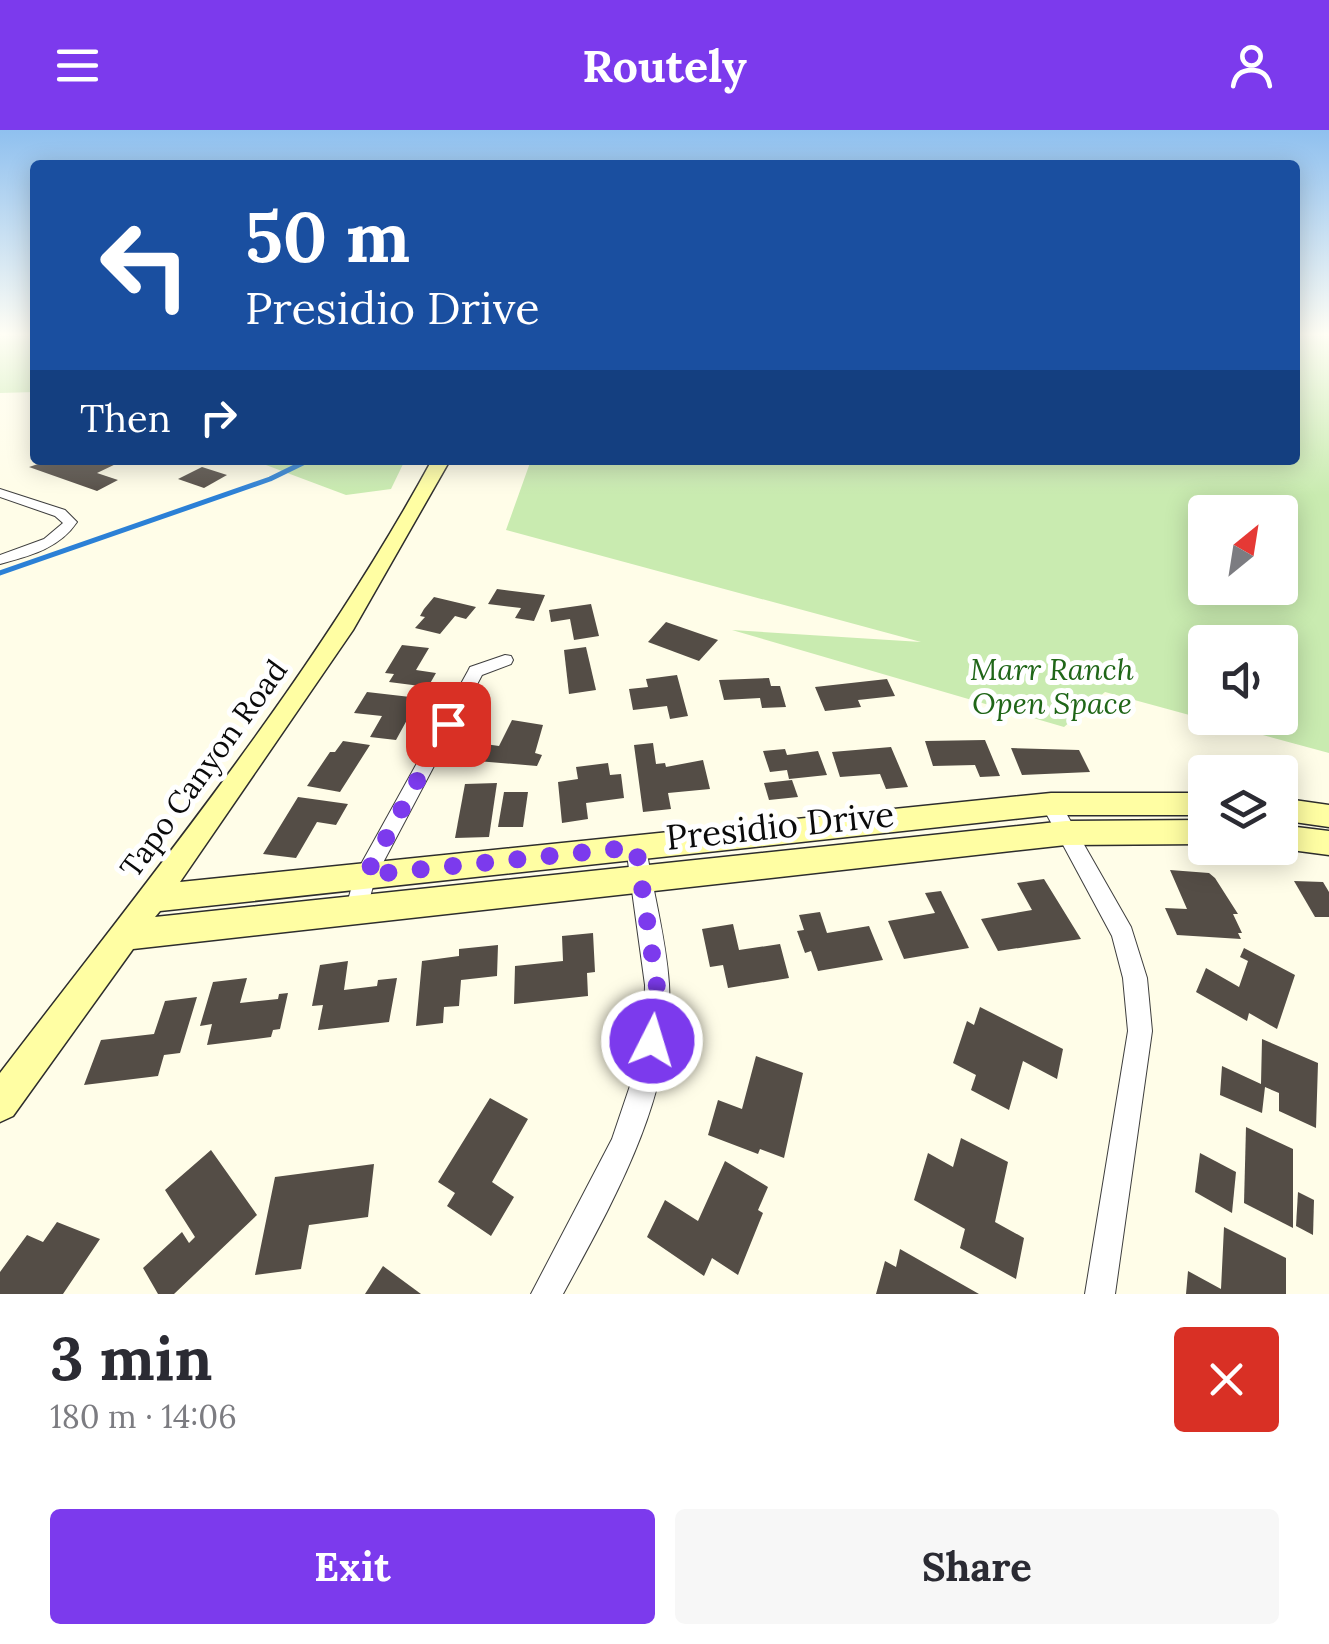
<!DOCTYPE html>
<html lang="en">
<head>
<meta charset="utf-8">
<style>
  body { margin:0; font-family:Lora,serif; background:#f7f7f7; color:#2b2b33; height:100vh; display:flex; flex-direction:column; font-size:38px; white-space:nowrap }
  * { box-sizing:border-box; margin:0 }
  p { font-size:32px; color:#7c7c81 }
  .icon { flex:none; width:55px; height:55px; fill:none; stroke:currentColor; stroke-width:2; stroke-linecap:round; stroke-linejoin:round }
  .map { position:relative; height:1164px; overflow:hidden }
  .side { display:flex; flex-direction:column; background:#fff; flex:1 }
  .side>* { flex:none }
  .hud { position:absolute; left:30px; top:30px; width:1270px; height:305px; border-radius:10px; box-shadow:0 5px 25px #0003; background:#1a4fa0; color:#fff; overflow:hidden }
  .needle { width:65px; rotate:30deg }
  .fabs { position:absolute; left:1188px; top:365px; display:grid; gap:20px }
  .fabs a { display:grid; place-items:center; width:110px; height:110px; border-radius:10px; background:#fff; box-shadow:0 5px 25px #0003; font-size:50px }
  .pin { position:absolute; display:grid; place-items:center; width:85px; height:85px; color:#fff; margin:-42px; border-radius:20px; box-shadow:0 5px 15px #0006 }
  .me { position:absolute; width:110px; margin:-55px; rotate:5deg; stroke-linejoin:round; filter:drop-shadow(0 0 8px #0008) }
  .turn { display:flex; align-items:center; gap:35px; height:210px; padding:0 50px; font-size:45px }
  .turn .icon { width:130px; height:130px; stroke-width:2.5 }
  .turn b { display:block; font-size:70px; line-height:85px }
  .then { display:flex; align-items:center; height:95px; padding:0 50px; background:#0003; gap:20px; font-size:38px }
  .round { display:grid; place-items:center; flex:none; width:105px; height:105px; border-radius:10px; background:#f7f7f7 }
  .overview { display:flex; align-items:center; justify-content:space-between; height:170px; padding:0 50px }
  h1 { font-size:60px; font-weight:700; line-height:75px }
  .cta { display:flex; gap:20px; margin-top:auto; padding:20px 50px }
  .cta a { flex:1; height:115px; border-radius:10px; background:#7c3aed; color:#fff; font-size:40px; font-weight:700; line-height:115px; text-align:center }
  .cta a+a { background:#f7f7f7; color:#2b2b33 }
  header { display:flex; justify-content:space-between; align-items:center; height:130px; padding:0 50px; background:#7c3aed; color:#fff; font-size:45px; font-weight:700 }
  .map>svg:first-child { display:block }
</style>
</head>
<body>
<header><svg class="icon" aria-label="menu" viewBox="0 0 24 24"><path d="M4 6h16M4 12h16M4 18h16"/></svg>Routely<svg class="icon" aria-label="person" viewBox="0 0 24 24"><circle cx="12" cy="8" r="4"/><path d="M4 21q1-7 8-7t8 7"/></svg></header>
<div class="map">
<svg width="1329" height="1164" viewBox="0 0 1329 1164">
  <rect width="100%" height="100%" fill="#fffde8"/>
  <!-- green -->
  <g fill="#c9ebb0" fill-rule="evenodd">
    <polygon points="0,203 35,203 35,262 0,263"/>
    <path d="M1295,203h34v420l-224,-61 -41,35 -332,-97 189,12 -415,-112 25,-70h764zM1280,382v76h-75v-76zM1205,512h75v76h-75z"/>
    <polygon points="253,330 405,330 391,359 346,365"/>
  </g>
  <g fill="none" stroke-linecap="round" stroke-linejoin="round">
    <!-- stream -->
    <polyline stroke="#2b80d6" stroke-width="5" points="0,443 270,349 309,330"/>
  </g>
  <!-- building -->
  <g fill="#544d46">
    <polygon points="50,330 113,330 120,332 97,343 118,350 97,361 29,337"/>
    <polygon points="202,337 227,345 204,358 178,349"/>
    <polygon points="497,459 545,465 534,491 515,488 521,478 488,474"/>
    <polygon points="434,467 476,477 466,489 455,486 440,504 415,498 425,487 420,486 424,479"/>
    <polygon points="591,474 599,506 574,510 570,489 551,492 549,480"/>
    <polygon points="666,492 718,510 699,531 648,512"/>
    <polygon points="402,515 429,518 416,540 436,543 428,557 389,552 394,544 385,543"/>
    <polygon points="586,517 596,560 569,564 564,520"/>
    <polygon points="677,545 688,586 670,589 667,576 633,580 629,559 648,557 646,549"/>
    <polygon points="769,548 771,556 780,556 786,577 762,578 760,568 724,570 719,550"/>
    <polygon points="887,549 895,566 858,570 861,577 825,581 815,557"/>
    <polygon points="367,562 419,568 396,610 370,607 382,586 354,583"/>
    <polygon points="512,590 543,595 535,623 542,625 537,636 477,631 485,614 499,616"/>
    <polygon points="985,610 1000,646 980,647 975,635 933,636 925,611"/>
    <polygon points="343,611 370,615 340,662 307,656 330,622 335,622"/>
    <polygon points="653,613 656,634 665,633 666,637 703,630 710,659 668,663 671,679 643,682 634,615"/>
    <polygon points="891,617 908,657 886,659 880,644 840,647 832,622"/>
    <polygon points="1011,618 1079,620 1090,642 1022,645"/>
    <polygon points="785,619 787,625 818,621 827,645 789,649 787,640 770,642 763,621"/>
    <polygon points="608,633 610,645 621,644 624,668 586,673 588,689 562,693 558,652 578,649 576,637"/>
    <polygon points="792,650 798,667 769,670 764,653"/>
    <polygon points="497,653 489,707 455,708 465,654"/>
    <polygon points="504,662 528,662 523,697 498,697"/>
    <polygon points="298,667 348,674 336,695 317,692 296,728 263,724"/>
    <polygon points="1170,740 1209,743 1215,748 1238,784 1233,784 1242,803 1238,803 1241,809 1177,805 1165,778 1187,779"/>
    <polygon points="1044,749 1081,809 998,821 981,789 1032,780 1017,753"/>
    <polygon points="1294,751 1323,752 1329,762 1329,787 1315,787"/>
    <polygon points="941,761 969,818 904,829 888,791 935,783 925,763"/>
    <polygon points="820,782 827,803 869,796 883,830 818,841 811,821 805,823 797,801 804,800 799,785"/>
    <polygon points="733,794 739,820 780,814 789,848 728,858 723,835 710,837 702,799"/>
    <polygon points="593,803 595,842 587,843 588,866 514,874 515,836 563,831 562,806"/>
    <polygon points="498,815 497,846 461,850 459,876 444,877 443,893 416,896 422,831 459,826 459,819"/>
    <polygon points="1244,818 1295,845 1277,899 1249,883 1247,891 1196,862 1206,838 1239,857 1248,831 1240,827"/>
    <polygon points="348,831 344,860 377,856 378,850 397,848 389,892 318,900 323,875 312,876 320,835"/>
    <polygon points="247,848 240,873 278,869 279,864 288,863 280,899 273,900 271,907 207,915 212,894 200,896 213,852"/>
    <polygon points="197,867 180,923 164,925 158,946 84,955 101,910 154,904 165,871"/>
    <polygon points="980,877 1063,919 1057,949 1023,931 1009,980 971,960 976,945 953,933 967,891 974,895"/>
    <polygon points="1262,909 1318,933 1316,998 1279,981 1279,963 1265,957 1262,983 1220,965 1222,936 1261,954"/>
    <polygon points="756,926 803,943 784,1028 760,1019 758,1024 708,1005 718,970 742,979"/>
    <polygon points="490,968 528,989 492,1052 514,1067 491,1106 447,1076 455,1063 438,1052"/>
    <polygon points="1246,997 1293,1019 1293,1098 1244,1073"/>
    <polygon points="961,1008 1008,1032 995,1092 1024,1108 1016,1149 960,1118 965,1099 914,1070 928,1023 953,1037"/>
    <polygon points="211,1020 257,1085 174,1164 158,1164 143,1138 182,1102 189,1113 195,1107 165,1060"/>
    <polygon points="1200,1023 1236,1042 1232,1083 1195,1062"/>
    <polygon points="725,1031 768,1057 758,1080 763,1083 738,1145 712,1128 704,1146 647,1107 665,1070 698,1091"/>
    <polygon points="374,1034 368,1087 309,1095 301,1139 255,1145 275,1047"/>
    <polygon points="1298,1062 1314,1070 1313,1105 1296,1096"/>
    <polygon points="57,1092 100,1109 63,1164 0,1164 0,1142 27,1105 43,1112"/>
    <polygon points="1224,1097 1286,1128 1286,1164 1186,1164 1188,1141 1221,1159"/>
    <polygon points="900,1119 979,1164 876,1164 885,1131 896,1137"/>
    <polygon points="383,1136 421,1164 365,1164"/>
  </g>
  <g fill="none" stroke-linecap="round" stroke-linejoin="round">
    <defs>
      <g id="street">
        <path d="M0,359l65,21 12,12c-18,27 -48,34 -77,42v-9l44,-16 19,-16 -8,-7 -55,-19z"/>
        <polygon points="505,525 511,526 513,530 511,534 482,545 376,746 364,788 356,791 348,788 345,781 355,745 468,541 470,537"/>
        <polygon points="1051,666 1058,669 1131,797 1147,848 1152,901 1115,1164 1085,1164 1128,901 1123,848 1112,806 1041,674 1044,669"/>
        <path d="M636,709l7,2 3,6c7,45 20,91 23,137 6,111 -55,216 -106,310h-32l81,-155 25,-74 7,-40 1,-40 -19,-138 3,-6z"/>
      </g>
      <g id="secondary">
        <path d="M432,330h18l-97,170 -173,252 871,-89h154v22h-154l-891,96 -5,6 911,-96 139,-1v24l-139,1 -933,104 -120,167 -13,6v-49c151,-198 313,-394 432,-613z"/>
        <polygon points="1280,668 1329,675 1329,697 1280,690"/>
        <polygon points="1280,695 1329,701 1329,725 1276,718 1280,718"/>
      </g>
    </defs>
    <!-- street casing -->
    <use href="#street" stroke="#3e3e3e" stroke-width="2"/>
    <!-- secondary casing -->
    <use href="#secondary" stroke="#2d2d2d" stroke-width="3"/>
    <!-- street -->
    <use href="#street" fill="#fff" fill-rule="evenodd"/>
    <!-- secondary -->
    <use href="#secondary" fill="#fffea3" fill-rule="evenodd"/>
  </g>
  <!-- sky -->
  <linearGradient id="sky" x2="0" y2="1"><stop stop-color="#8fc0ef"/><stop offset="0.56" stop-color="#fffef5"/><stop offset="1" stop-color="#fffef5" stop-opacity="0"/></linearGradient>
  <rect width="1329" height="365" fill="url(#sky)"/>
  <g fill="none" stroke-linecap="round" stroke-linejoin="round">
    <!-- route -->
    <polyline stroke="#7c3aed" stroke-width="18" stroke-dasharray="0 32.4" points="448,594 366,745 636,717 657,857 652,911"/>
  </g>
  <g text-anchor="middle" stroke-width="10" stroke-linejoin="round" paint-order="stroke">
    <!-- park labels -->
    <g font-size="30" font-style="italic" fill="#206618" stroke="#fff">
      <text x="1052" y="550">Marr Ranch<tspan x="1052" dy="34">Open Space</tspan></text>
    </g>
    <!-- street labels -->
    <g font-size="30" fill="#0b0b0b" stroke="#fff">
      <text transform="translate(204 639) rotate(-54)" y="10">Tapo Canyon Road</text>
    </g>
    <!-- near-street labels -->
    <g font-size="35" fill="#0b0b0b" stroke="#fff">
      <text transform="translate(780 696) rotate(-6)" y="12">Presidio Drive</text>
    </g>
  </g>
</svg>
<div class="fabs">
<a><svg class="needle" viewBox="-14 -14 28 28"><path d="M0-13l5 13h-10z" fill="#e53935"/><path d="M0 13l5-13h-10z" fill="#7c7c81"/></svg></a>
<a><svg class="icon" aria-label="sound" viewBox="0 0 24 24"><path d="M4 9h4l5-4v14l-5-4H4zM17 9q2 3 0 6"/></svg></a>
<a><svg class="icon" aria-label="layers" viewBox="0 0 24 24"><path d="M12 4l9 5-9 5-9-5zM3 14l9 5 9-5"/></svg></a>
</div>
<div class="pin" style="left:448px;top:594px;background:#d93025"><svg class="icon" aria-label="arrive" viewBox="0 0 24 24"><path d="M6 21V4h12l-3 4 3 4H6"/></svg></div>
<svg class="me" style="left:652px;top:911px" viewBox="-20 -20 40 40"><circle r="17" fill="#7c3aed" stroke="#fff" stroke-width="3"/><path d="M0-11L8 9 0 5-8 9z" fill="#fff"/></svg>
<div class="hud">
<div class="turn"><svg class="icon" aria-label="left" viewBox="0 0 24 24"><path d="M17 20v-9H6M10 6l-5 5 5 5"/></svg><div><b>50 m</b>Presidio Drive</div></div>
<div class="then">Then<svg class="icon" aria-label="right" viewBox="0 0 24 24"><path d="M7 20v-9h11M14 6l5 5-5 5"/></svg></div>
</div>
</div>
<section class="side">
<div class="overview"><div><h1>3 min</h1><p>180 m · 14:06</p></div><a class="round" style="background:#d93025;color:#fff"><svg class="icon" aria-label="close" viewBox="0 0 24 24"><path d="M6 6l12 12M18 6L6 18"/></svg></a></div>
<div class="cta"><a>Exit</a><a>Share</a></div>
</section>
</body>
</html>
